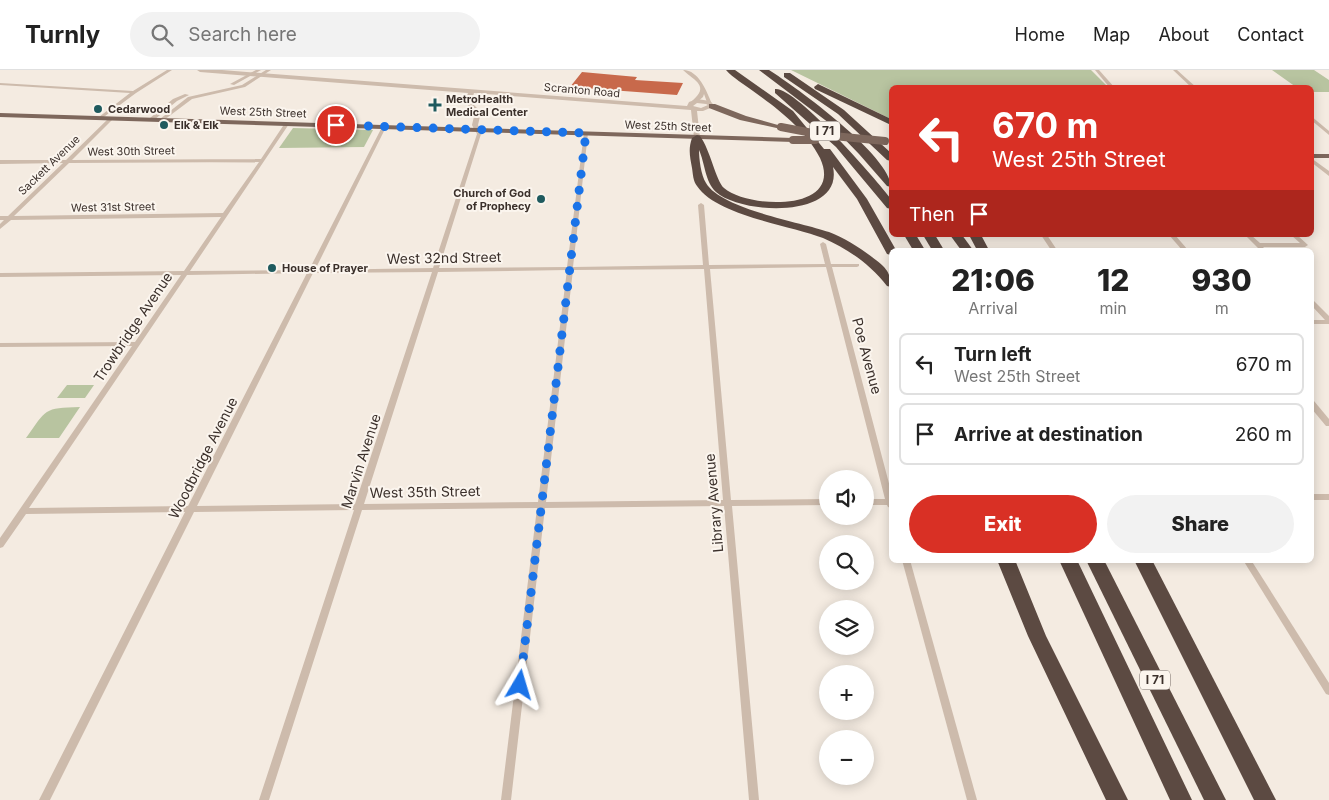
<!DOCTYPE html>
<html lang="en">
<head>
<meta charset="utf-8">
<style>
  body { margin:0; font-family:Inter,sans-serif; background:#f2f2f2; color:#222; height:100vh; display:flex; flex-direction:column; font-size:19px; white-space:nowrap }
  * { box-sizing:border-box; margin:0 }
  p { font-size:16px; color:#767676 }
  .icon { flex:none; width:28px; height:28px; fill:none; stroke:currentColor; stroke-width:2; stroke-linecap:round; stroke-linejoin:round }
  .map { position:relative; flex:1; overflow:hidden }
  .sheet { position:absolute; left:889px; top:178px; width:425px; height:315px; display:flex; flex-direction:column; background:#fff; border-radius:8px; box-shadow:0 2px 12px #0003 }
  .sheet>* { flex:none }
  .hud { position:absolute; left:889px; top:15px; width:425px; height:152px; border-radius:8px; box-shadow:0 2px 12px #0003; background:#d93025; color:#fff; overflow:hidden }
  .fabs { position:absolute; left:819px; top:400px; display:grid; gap:10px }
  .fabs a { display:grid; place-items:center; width:55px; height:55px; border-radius:50%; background:#fff; box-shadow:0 2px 12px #0003; font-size:25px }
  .pin { position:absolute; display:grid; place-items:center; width:42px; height:42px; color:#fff; margin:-21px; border:2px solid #fff; border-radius:50%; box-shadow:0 1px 5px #0007 }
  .me { position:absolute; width:55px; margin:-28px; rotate:7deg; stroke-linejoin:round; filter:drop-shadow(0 0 4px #0008) }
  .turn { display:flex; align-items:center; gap:18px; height:105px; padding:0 20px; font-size:22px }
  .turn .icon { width:65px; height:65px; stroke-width:2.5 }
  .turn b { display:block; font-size:35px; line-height:42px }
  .then { display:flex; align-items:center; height:48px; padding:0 20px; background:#0003; gap:10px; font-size:19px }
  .eta { display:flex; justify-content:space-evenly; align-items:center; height:85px; text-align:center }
  .eta b { font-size:30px; font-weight:800; line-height:35px }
  .primary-button { display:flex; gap:10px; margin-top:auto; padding:10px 20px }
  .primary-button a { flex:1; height:58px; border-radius:30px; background:#d93025; color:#fff; font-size:20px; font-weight:800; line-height:58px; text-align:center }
  .primary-button a+a { background:#f2f2f2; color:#222 }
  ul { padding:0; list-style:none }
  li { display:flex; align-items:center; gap:15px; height:62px; margin:0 10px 8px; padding:0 10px; border:2px solid #e0e0e0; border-radius:8px }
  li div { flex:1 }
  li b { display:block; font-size:19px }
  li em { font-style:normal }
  header { display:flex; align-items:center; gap:30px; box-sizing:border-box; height:70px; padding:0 25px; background:#fff; border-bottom:1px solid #e0e0e0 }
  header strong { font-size:24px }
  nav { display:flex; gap:28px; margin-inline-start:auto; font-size:18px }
  .search { width:350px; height:45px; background:#f2f2f2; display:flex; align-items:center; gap:12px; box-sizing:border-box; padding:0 18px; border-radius:28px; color:#767676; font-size:19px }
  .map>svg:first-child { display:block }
</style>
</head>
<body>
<header>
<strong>Turnly</strong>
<div class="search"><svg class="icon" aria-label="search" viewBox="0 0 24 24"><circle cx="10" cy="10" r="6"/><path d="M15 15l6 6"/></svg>Search here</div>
<nav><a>Home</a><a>Map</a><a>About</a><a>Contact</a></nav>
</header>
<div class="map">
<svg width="1329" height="730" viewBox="0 0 1329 730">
  <rect width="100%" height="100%" fill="#f4ebe1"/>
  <!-- green -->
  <g fill="#b8c4a0">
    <polygon points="791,0 1091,0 1108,17 891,18 891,49"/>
    <polygon points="1272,0 1314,0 1329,10 1329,22 1311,22 1311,18 1296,17"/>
    <polygon points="293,58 373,60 364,77 279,78"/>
    <polygon points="67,315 94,315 85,328 57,328"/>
    <path d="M80,337l-21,31h-33c21,-29 17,-30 54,-31z"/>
  </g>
  <!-- building -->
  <polygon fill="#c8694b" points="582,2 637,7 635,10 683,13 677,25 570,17"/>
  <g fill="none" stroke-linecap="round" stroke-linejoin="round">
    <!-- minor -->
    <g fill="#cdbbac" fill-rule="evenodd">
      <polygon points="167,0 172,0 136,23 101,49 99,49 99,47 130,23 0,15 0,13 133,21"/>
      <polygon points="256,0 261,0 234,15 230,14"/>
      <polygon points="266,0 271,0 245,17 192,29 164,50 160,49 188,27 242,15"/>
      <path d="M683,0c16,0 24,22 29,34v1h-4l-4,-11 -1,3 -7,6h-4v-2c18,-15 3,-20 -9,-31z"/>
      <polygon points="1095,0 1099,0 1115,18 1110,18"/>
      <polygon points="1173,0 1177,0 1197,18 1192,18"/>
      <polygon points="185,24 189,25 177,31 154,50 150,50 150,48 173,29"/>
      <polygon points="1311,46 1329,61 1329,65 1311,50"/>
      <path d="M110,47l4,1 -42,42 189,-1 24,-36 4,1 -99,147 119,-1 73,-143 2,-1 2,1 -71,143 118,-2 44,-134 -2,-4 2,-1h2l2,5 -42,134 128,-1 17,-134 2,-1 2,1 -15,134 130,-2 -5,-60 3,-2 3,2 5,60 116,-1 -5,-20 3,-2 3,2 5,20h28v2l-2,1h-25l59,224v17l-3,-1 -1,-2h-22v-6h20l-59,-232 -116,2 21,231 97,-1v6l-96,1 27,294h-10l-25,-294 -179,2 -34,292h-10l36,-292 -175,2 -93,290h-10l95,-290 -160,2 -144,288h-11l146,-288 -159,2 -23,33 -3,1v-10l132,-192 -132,1v-4l135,-1 46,-67 -181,2v-4l184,-2 37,-54 -210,3 -11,9v-5l4,-4h-4v-4h8l55,-53 -63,1v-4h66zM259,92l-36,51 -209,3 55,-53zM704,199l19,231 -177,2 27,-232zM567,200l-29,232 -174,2 74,-232zM432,202l-77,232 -158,2 116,-233zM307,203l-119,233 -159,2 158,-233z"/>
      <polygon points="1311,88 1329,101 1329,106 1311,92"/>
      <polygon points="1041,165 1047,165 1057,180 1051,180"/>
      <polygon points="1169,165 1175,165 1188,180 1182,180"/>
      <polygon points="1245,165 1251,165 1260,173 1300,173 1291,165 1297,165 1308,175 1305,177 1263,177 1266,180 1260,180"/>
      <polygon points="1311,229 1313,230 1329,246 1329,254 1311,254 1311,250 1325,250 1311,235"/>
      <polygon points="1311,331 1314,331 1329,349 1329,356 1326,356 1311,338"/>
      <rect x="1311" y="424" width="18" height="6"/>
      <polygon points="902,490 910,490 977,730 967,730"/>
      <polygon points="1243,490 1251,490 1329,613 1329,625 1326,624"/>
    </g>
    <!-- tertiary -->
    <path fill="#cdbbac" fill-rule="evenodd" d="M197,0h25l465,36 2,-4 8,-3 13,2 5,5 -12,5h-6l3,27 -3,2 -3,-2 -3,-28 -217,-17 -3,9 10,10 -3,13 2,5 -3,2 -2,-1 -3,-6 3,-13 -10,-10 3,-9 -268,-21zM697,33l9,1 2,1 -7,3 -8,-2z"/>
    <!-- primary -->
    <g fill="#7d675c" fill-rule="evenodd">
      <polygon points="709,34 715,34 746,46 785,57 781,59 740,50 709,38"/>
      <polygon points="0,43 793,68 797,70 793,72 0,47"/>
      <rect x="1311" y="84" width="18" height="4"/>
    </g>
    <!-- motorway -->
    <g fill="#5c4a42" fill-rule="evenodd">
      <path d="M726,0h9l58,41 31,38h6l37,50 29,51h-5v5l-4,-1 -30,-55 -24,-32c11,52 -91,48 -117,25 -11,-10 -11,-29 -17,-42 0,9 2,25 7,33 15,26 94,39 123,49 15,6 30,15 43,25 12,9 19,14 19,30l-4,-1c-17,-22 -39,-37 -64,-48 -33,-13 -106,-22 -126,-52 -4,-5 -4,-12 -5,-18 -2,-11 -4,-19 0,-30l5,-3 3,1c10,13 16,45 24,52 24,21 121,24 96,-30 -14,-28 -42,-49 -67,-67 -9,-7 -20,-13 -27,-21z"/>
      <path d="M759,0h10c27,17 122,86 122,117l-4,-1 -28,-32 -30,-31z"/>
      <polygon points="784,3 790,3 844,40 891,83 891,91 887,90 838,44 784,7"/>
      <polygon points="818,14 891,49 891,55 815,19 814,17"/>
      <path d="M775,19c20,-3 102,91 116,110v10l-4,-1 -51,-61 -61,-54z"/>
      <polygon points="904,165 916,165 925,180 913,180"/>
      <polygon points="923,165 935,165 944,180 932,180"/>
      <polygon points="950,165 962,165 973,180 961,180"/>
      <polygon points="969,165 981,165 989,180 977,180"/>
      <polygon points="997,490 1015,490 1046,566 1128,730 1106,730 1028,566"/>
      <polygon points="1059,490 1077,490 1192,730 1170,730"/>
      <polygon points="1086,490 1104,490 1226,730 1204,730"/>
      <polygon points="1134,490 1152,490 1276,730 1254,730"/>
    </g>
    <!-- primary-bridge -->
    <g stroke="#7d675c" stroke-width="8">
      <polyline points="781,57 823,65 885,71"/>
      <polyline points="793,70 815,70"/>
    </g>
  </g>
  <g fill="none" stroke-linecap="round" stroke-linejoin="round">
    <!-- route -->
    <polyline stroke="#1a73e8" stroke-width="9" stroke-dasharray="0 16.2" points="336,55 586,63 520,615"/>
  </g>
  <!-- markers -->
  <g fill="#1f5a5e" stroke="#fbf5ee" stroke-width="2">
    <path d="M432.5 27.5h5v5h5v5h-5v5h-5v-5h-5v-5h5z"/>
    <circle cx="98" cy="39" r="5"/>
    <circle cx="164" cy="55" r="5"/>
    <circle cx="541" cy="129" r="5"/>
    <circle cx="272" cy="198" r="5"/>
  </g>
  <g text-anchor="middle" stroke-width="4" stroke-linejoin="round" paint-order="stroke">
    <!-- far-street labels -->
    <g font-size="11" fill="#3b302b" stroke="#fbf5ee">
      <text transform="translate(582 20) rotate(5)" y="4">Scranton Road</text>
      <text transform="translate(263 42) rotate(2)" y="4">West 25th Street</text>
      <text transform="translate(668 56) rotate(2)" y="4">West 25th Street</text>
      <text transform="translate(131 81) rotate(-1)" y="4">West 30th Street</text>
      <text transform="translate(49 95) rotate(-44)" y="4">Sackett Avenue</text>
      <text transform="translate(113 137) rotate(-1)" y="4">West 31st Street</text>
    </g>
    <!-- far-poi labels -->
    <g font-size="11" font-weight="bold" fill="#3b302b" stroke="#fbf5ee" text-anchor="start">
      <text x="446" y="33">MetroHealth<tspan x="446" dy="13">Medical Center</tspan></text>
      <text x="108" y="43">Cedarwood</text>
      <text x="174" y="59">Elk &amp; Elk</text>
      <text x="531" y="127" text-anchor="end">Church of God<tspan x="531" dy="13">of Prophecy</tspan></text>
      <text x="282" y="202">House of Prayer</text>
    </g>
    <!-- shield labels -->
    <g fill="#fbf5ee" stroke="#756b66" stroke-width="1">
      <rect x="810" y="51.5" width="30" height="19" rx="4"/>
      <rect x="1140" y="600.5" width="30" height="19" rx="4"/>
    </g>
    <g font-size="12" font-weight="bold" fill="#3b302b">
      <text x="825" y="65">I 71</text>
      <text x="1155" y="614">I 71</text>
    </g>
    <!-- street labels -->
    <g font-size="14" fill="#3b302b" stroke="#fbf5ee">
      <text transform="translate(444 188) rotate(-1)" y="5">West 32nd Street</text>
      <text transform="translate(133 257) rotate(-56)" y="5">Trowbridge Avenue</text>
      <text transform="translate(867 286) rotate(75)" y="5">Poe Avenue</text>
      <text transform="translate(203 388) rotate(-63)" y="5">Woodbridge Avenue</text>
      <text transform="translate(361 391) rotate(-72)" y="5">Marvin Avenue</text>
      <text transform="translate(425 422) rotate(-1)" y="5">West 35th Street</text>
      <text transform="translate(714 433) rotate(-95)" y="5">Library Avenue</text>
    </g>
  </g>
</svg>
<div class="fabs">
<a><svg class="icon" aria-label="sound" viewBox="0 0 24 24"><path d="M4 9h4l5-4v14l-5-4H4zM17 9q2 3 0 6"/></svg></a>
<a><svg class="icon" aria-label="search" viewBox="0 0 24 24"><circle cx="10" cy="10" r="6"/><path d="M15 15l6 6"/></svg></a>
<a><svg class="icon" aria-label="layers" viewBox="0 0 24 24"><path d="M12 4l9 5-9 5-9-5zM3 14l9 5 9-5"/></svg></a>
<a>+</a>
<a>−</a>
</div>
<div class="pin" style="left:336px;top:55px;background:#d93025"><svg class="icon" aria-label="arrive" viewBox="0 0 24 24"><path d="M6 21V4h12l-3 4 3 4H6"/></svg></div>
<svg class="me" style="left:520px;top:615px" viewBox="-20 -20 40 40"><path d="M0-17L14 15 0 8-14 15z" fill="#1a73e8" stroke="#fff" stroke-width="4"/></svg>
<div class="hud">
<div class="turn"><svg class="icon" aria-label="left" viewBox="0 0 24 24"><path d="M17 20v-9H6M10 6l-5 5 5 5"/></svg><div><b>670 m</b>West 25th Street</div></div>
<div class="then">Then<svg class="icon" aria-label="arrive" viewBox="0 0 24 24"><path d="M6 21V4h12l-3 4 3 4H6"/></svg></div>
</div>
<section class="sheet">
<div class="eta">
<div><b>21:06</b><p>Arrival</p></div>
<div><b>12</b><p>min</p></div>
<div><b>930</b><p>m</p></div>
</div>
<ul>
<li><svg class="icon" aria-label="left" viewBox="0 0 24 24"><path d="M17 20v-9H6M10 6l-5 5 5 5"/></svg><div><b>Turn left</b><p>West 25th Street</p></div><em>670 m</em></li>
<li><svg class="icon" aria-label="arrive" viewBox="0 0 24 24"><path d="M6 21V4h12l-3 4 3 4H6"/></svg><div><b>Arrive at destination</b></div><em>260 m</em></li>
</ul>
<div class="primary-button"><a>Exit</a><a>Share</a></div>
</section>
</div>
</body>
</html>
